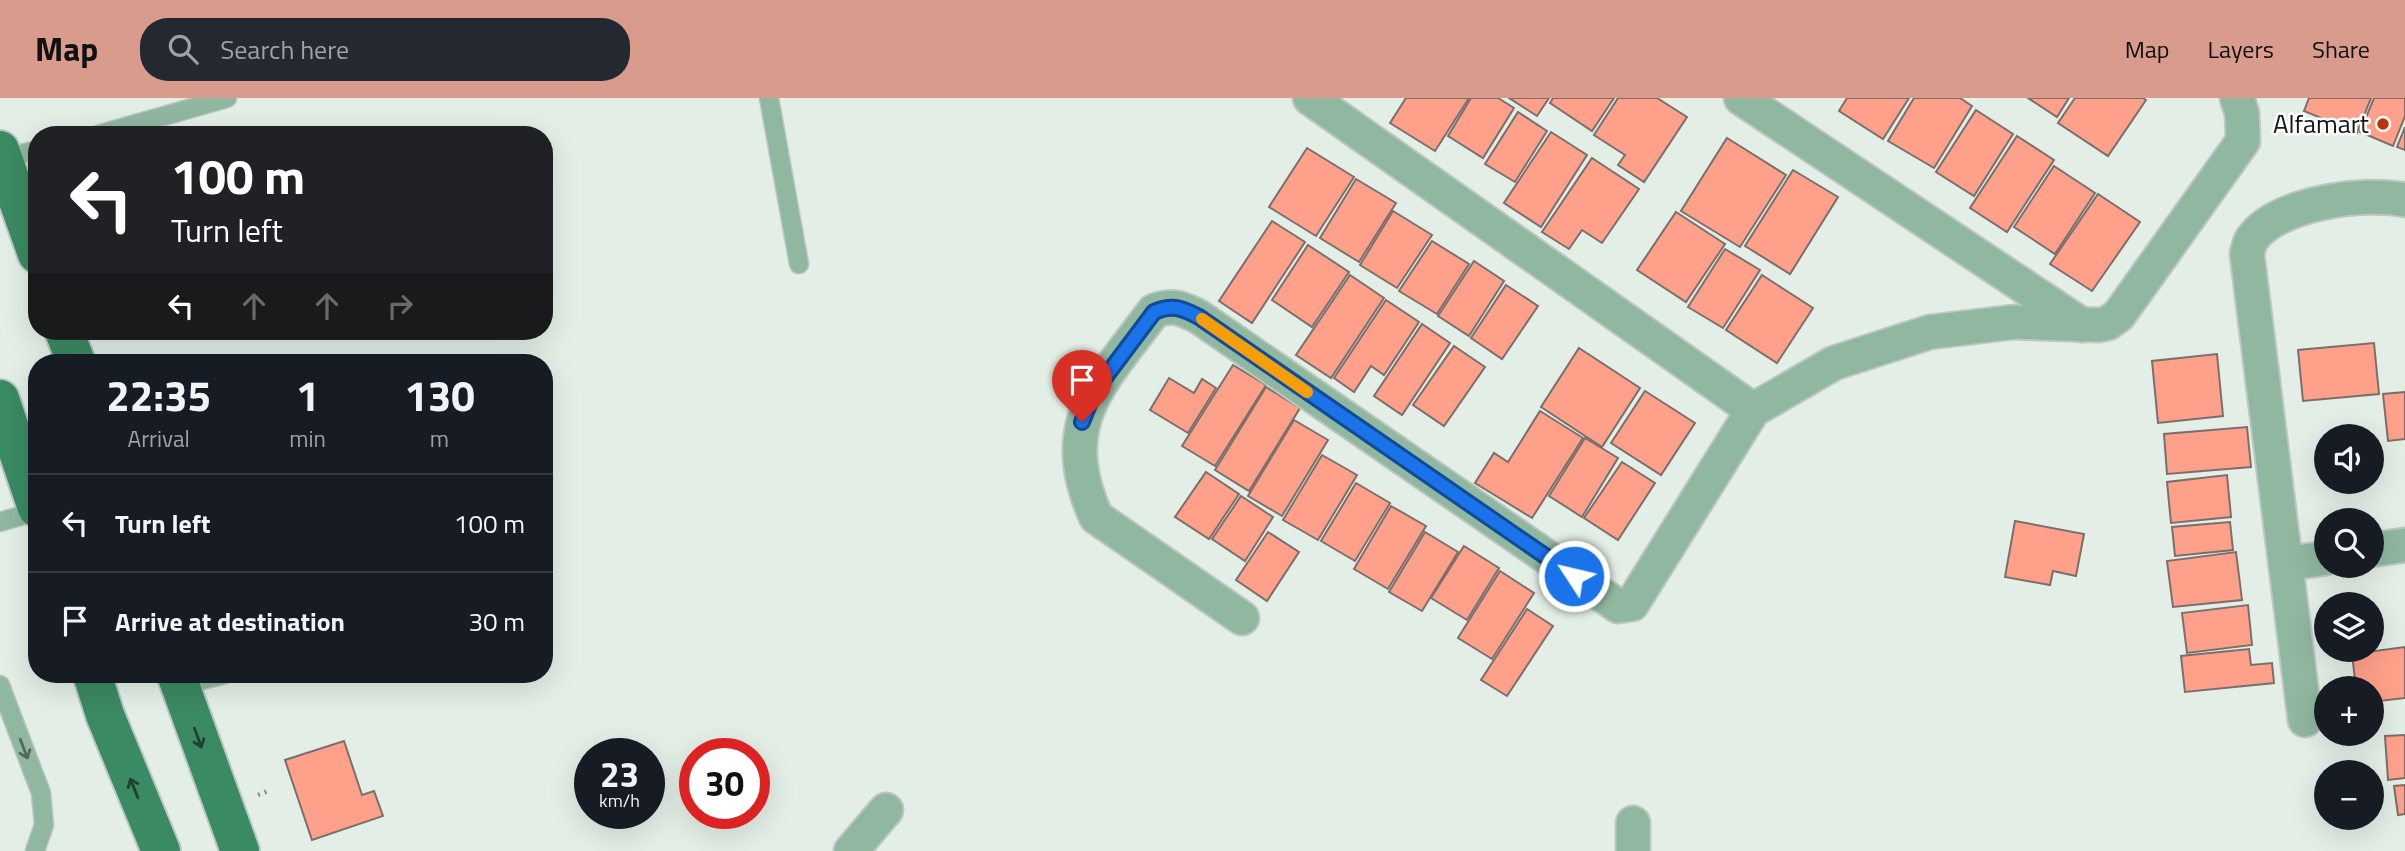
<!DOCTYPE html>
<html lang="en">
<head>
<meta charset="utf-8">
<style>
  body { margin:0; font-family:"Titillium Web",sans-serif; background:#242831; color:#f1f3f6; height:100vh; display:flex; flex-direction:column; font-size:26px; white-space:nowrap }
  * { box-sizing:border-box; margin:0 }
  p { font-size:23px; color:#9ea1a6 }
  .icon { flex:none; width:38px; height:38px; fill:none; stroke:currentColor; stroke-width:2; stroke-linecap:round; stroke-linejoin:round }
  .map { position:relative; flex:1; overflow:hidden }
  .panel { position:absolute; left:28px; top:256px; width:525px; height:329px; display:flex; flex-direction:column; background:#171b24; border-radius:28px; box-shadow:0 7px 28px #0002 }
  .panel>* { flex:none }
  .banner { position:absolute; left:28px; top:28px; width:525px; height:214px; border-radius:28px; box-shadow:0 7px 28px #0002; background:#202124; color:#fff; overflow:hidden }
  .fabs { position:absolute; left:2314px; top:326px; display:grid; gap:14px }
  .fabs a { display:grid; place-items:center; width:70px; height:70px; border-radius:50%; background:#171b24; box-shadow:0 7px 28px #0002; font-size:35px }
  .speed { position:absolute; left:574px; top:640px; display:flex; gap:14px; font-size:35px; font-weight:700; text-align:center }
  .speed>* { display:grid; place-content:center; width:91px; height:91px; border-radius:50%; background:#171b24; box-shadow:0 7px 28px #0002; line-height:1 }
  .speed small { font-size:18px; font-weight:400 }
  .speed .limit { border:10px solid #d22; background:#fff; color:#111 }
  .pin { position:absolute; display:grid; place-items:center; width:60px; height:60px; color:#fff; margin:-72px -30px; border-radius:50% 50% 50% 0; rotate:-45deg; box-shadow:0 0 7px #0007 }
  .pin .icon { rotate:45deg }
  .me { position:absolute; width:77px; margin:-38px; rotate:305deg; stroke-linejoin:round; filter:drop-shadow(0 0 5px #0008) }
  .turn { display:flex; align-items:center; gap:24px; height:147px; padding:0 28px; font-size:32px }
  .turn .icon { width:91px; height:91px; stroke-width:2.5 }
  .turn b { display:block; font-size:49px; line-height:60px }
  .lanes { display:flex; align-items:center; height:66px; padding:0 28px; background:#0003; justify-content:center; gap:35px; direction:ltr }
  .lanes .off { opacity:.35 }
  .eta { display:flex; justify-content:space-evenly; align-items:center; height:119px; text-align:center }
  .eta b { font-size:42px; font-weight:700; line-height:49px }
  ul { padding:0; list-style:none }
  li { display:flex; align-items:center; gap:21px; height:98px; padding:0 28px; border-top:2px solid #363941 }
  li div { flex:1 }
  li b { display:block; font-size:26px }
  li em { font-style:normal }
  header { display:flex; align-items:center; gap:42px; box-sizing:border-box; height:98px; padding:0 35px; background:#d99c8c; color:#111 }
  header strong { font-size:33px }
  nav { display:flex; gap:38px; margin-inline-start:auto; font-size:24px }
  .search { width:490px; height:63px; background:#242831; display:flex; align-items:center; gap:18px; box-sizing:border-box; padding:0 24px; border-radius:28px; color:#9ea1a6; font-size:26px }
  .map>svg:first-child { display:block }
</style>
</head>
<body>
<header>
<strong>Map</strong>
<div class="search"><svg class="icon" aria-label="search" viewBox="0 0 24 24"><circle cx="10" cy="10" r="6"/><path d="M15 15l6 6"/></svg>Search here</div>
<nav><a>Map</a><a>Layers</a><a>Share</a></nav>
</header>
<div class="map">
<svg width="2405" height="753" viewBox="0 0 2405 753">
  <rect width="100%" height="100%" fill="#e2eee6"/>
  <!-- building -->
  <g fill="#ffa18a" stroke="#7b6f6c" stroke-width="2">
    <polygon points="1406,0 1469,0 1435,53 1390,25"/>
    <polygon points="1471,0 1498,0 1514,10 1483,60 1448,38"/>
    <polygon points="1509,0 1549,0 1537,18"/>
    <polygon points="1553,0 1614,0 1592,33 1550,5"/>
    <polygon points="1618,0 1657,0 1687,19 1644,84 1618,67 1625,57 1594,37"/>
    <polygon points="1847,0 1909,0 1883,41 1839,13"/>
    <polygon points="1914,0 1960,0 1972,8 1934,70 1888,43"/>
    <polygon points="2028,0 2069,0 2057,19"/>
    <polygon points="2075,0 2143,0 2146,2 2108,58 2058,25"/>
    <polygon points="2309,0 2371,0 2357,35 2304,13"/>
    <polygon points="2374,0 2405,0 2405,18 2393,48 2360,34"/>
    <polygon points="1976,12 2013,36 1974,98 1936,74"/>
    <polygon points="1518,14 1547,33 1515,84 1485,66"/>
    <polygon points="2405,29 2405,52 2397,49"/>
    <polygon points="1551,34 1587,57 1541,129 1504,105"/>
    <polygon points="2017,38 2054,62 2007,134 1970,110"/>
    <polygon points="1727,40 1786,77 1740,149 1681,113"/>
    <polygon points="1307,50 1354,79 1316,138 1269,109"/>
    <polygon points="1592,60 1639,91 1602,145 1582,132 1569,151 1542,134"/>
    <polygon points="2054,68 2095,95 2055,156 2014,129"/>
    <polygon points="1793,72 1838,99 1790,176 1745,148"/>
    <polygon points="1356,81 1396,105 1359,164 1320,140"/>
    <polygon points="2098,96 2140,124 2092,193 2050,166"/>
    <polygon points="1393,113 1432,137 1397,190 1360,167"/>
    <polygon points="1676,114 1725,146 1686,204 1637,172"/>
    <polygon points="1272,123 1305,144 1252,225 1219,203"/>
    <polygon points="1432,143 1469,166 1437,216 1399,193"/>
    <polygon points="1308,147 1349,174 1312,229 1272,202"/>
    <polygon points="1725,151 1760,172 1723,230 1688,209"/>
    <polygon points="1474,163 1504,183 1469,238 1438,218"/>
    <polygon points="1350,177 1384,200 1331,280 1296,257"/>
    <polygon points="1762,177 1813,210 1777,265 1726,232"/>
    <polygon points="1506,187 1538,208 1502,261 1471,240"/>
    <polygon points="1386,202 1419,224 1384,277 1371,268 1354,294 1334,280"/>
    <polygon points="1422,226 1450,245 1402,317 1374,298"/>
    <polygon points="2374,245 2379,296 2303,303 2298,252"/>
    <polygon points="1454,248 1485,269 1444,328 1413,307"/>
    <polygon points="1579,250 1640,290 1602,349 1541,309"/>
    <polygon points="2217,256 2223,318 2158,325 2152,263"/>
    <polygon points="1233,267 1266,287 1215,368 1182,348"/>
    <polygon points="1169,280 1194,295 1202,281 1216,290 1188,335 1150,312"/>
    <polygon points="1266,289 1300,310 1249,393 1215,372"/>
    <polygon points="1645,293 1695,325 1661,377 1611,345"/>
    <polygon points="2405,294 2405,341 2388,343 2383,296"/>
    <polygon points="1540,313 1583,340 1532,420 1475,385 1494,355 1508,364"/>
    <polygon points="1294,322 1328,342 1282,418 1248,398"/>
    <polygon points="2247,329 2251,369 2167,376 2164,336"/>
    <polygon points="1585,340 1618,360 1582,419 1549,398"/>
    <polygon points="1322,357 1357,377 1318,442 1283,422"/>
    <polygon points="1622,364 1655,385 1618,442 1584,420"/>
    <polygon points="1206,374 1239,396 1209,441 1175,419"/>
    <polygon points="2227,377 2231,419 2171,425 2167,384"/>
    <polygon points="1356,385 1390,405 1355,463 1321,443"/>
    <polygon points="1241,398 1273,419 1245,463 1212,441"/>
    <polygon points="1391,408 1426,428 1388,491 1354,471"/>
    <polygon points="2015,423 2084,436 2076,478 2053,473 2050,487 2005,479"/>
    <polygon points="2230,424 2233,452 2175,458 2172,429"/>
    <polygon points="1268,434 1299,454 1267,503 1236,482"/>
    <polygon points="1425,434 1458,454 1422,513 1389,494"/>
    <polygon points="1464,448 1499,470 1467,522 1431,500"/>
    <polygon points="2236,454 2242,502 2173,509 2167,463"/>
    <polygon points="1500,473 1534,495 1492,561 1458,540"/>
    <polygon points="2248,507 2252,547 2187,555 2182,515"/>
    <polygon points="1527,511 1553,528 1507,598 1481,582"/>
    <polygon points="2405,549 2405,600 2371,604 2371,590 2356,590 2352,556"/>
    <polygon points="2249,551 2251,567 2272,565 2274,585 2185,594 2181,558"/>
    <polygon points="2405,637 2405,680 2388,682 2385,638"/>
    <polygon points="344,643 362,697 374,693 383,718 312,742 285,662"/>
    <polygon points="2405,687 2405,716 2398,717 2394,688"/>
  </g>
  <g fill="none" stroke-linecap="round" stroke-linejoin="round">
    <defs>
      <g id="lane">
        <polyline points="769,0 799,166"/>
        <polyline points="97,37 227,0"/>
        <polyline points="3,61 37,52"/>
        <polyline points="0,424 37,413"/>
        <polyline points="0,587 41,695 44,727 35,753"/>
        <polyline points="179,588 225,576"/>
      </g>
      <g id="street">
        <polyline points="1310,0 1753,312"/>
        <polyline points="1741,0 2082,227"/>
        <polyline points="2371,452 2405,447"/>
        <polyline points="2286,466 2326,460"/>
        <path d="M1242,520l-146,-101c-42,-95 5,-134 58,-206 18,-7 28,-3 45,6l419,289 14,-2 121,-194 81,-47 96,-31 84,-10 85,3 9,-2 11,-8 124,-174 -1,-28 -5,-15"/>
        <path d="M2305,622l-58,-466c1,-4 2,-11 5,-15 25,-36 113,-48 153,-39"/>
        <polyline points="851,753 886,712"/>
        <polyline points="1633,753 1633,725"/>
      </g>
      <g id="primary">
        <polyline points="0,52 37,156"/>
        <polyline points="64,233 76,264"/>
        <polyline points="0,301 37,410"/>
        <polyline points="92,576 105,617 161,753"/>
        <polyline points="176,576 240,753"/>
      </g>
    </defs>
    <!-- lane casing -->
    <use href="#lane" stroke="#bdc7c1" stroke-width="21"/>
    <!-- street casing -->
    <use href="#street" stroke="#bdc7c1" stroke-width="37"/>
    <!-- primary casing -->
    <use href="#primary" stroke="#bdc7c1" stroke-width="42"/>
    <!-- path -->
    <polyline stroke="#868f89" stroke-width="4.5" stroke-dasharray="2 5" stroke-linecap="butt" points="258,697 268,693"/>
    <!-- lane -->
    <use href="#lane" stroke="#90b7a0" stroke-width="18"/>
    <!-- street -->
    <use href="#street" stroke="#90b7a0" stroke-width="33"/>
    <!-- primary -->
    <use href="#primary" stroke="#3a8a63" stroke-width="38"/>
  </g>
  <!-- one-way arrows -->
  <defs><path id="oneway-shaft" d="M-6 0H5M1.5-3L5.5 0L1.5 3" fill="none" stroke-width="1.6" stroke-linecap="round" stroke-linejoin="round" transform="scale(1.75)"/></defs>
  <g stroke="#214031">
    <use href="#oneway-shaft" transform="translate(198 640) rotate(70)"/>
    <use href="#oneway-shaft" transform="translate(134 690) rotate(-112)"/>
  </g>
  <use stroke="#52685b" href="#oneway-shaft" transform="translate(24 651) rotate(69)"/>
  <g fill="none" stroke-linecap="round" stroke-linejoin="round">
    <defs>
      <path id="route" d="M1082,324l12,-30 60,-80c18,-8 28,-4 45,5l375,259"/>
    </defs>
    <!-- route casing -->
    <use href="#route" stroke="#114b97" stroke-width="18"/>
    <!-- route -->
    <use href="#route" stroke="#1a73e8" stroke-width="12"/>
    <!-- slow -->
    <polyline stroke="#f59e0b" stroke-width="12" points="1202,221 1307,294"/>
  </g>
  <!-- markers -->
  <circle fill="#bc320b" stroke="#fff" stroke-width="2.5" cx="2383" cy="26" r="7"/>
  <g text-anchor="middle" stroke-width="5" stroke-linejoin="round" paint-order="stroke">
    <!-- poi labels -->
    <g font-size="26" fill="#141816" stroke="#fff" text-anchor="end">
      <text x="2369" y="35">Alfamart</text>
    </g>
  </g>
</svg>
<div class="fabs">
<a><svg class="icon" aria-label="sound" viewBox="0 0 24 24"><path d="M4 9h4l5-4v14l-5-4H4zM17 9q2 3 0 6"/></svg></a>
<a><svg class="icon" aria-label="search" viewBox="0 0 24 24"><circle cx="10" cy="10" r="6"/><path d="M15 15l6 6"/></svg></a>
<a><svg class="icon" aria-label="layers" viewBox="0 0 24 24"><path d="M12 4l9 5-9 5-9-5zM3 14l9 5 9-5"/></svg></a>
<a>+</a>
<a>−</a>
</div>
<div class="speed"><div>23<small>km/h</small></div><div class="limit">30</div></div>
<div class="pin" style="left:1082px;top:324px;background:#d93025"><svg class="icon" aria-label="arrive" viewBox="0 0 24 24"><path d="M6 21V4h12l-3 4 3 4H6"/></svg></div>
<svg class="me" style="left:1574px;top:478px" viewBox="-20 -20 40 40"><circle r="17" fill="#1a73e8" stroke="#fff" stroke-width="3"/><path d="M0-11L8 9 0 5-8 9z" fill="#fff"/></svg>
<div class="banner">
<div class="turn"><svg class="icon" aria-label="left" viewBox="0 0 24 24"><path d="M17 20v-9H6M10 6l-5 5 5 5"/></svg><div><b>100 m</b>Turn left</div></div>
<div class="lanes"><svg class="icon" aria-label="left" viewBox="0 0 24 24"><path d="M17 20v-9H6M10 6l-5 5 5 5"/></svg><svg class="icon off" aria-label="ahead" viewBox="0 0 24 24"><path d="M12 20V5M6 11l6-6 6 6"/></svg><svg class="icon off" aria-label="ahead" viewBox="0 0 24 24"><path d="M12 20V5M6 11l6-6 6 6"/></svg><svg class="icon off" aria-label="right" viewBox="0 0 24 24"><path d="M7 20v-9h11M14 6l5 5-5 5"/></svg></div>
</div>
<section class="panel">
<div class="eta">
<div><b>22:35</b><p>Arrival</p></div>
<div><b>1</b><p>min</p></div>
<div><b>130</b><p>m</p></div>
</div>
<ul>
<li><svg class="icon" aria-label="left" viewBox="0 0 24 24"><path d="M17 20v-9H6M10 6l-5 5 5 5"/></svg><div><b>Turn left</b></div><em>100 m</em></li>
<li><svg class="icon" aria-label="arrive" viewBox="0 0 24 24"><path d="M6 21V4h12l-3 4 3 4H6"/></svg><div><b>Arrive at destination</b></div><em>30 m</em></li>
</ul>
</section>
</div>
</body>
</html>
